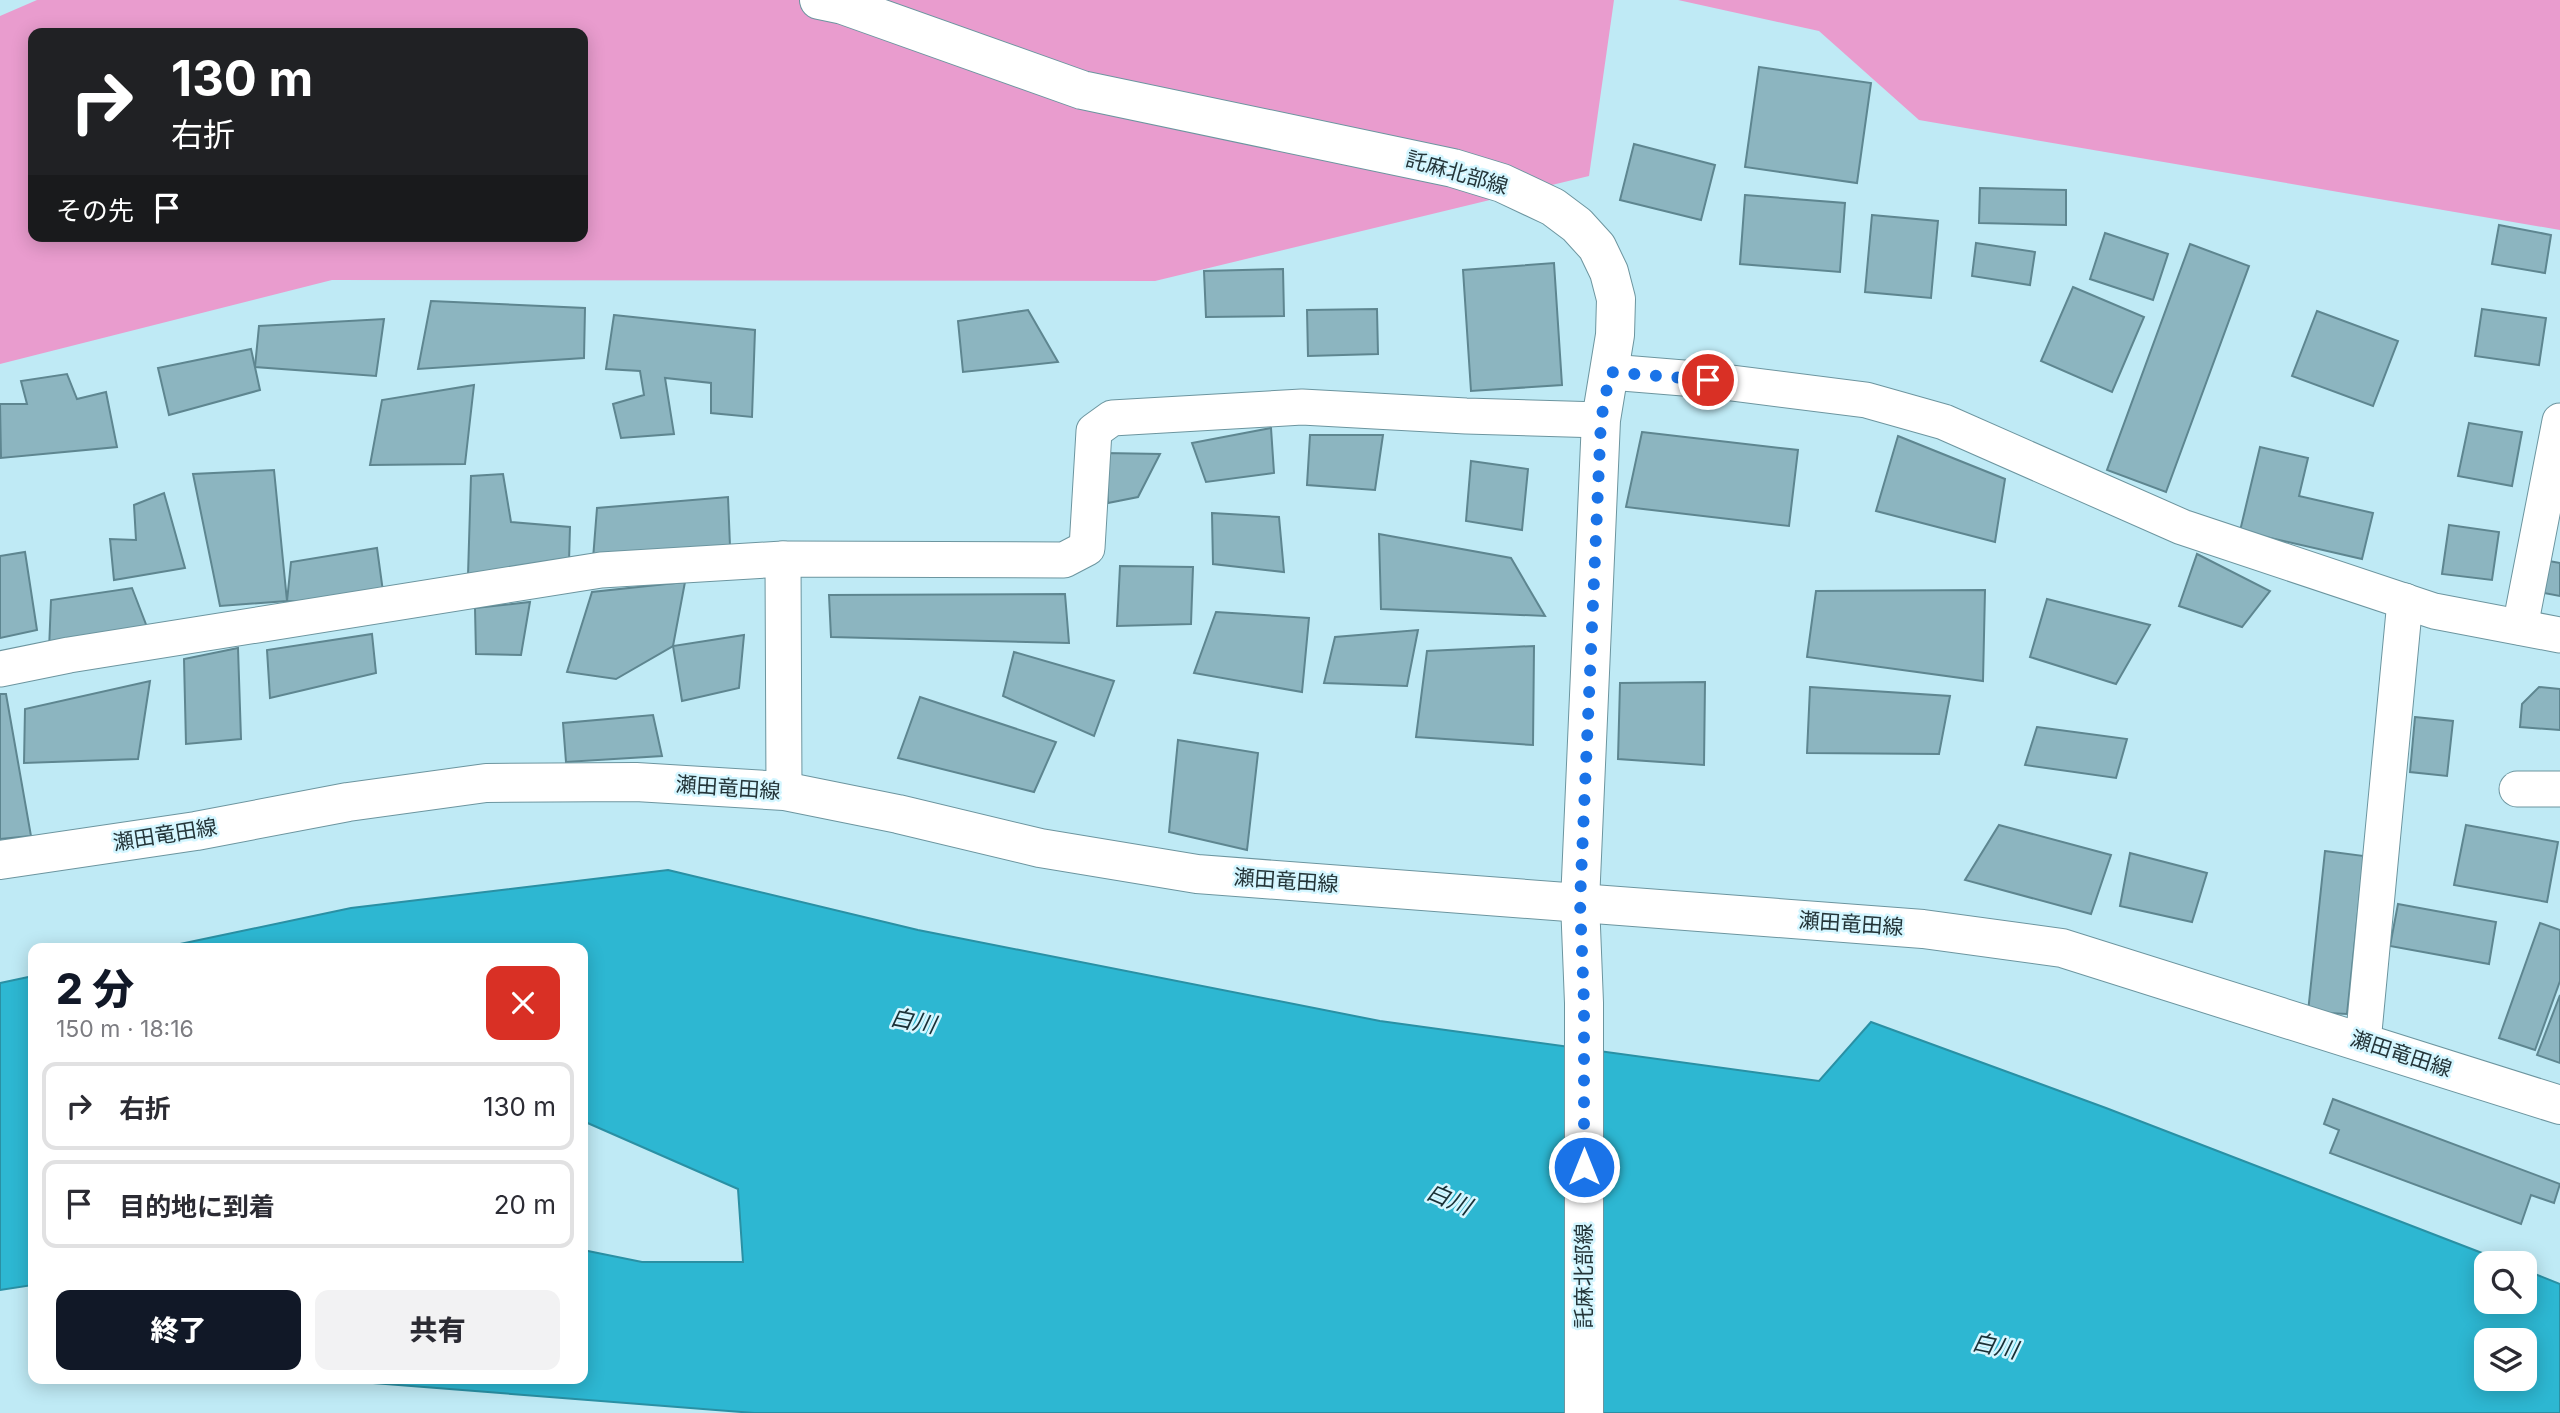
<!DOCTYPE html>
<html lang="ja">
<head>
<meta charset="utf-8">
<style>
  body { margin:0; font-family:Inter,"Noto Sans JP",sans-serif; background:#f2f2f3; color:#2b2b33; height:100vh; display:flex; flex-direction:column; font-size:26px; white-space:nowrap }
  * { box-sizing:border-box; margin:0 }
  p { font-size:23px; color:#7c7c81 }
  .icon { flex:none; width:38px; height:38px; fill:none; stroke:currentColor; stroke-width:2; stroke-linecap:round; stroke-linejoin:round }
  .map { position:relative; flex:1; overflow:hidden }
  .drawer { position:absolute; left:28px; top:943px; width:560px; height:441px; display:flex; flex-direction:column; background:#fff; border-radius:14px; box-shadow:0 4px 18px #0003 }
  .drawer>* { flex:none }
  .guide { position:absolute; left:28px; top:28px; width:560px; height:214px; border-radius:14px; box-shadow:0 4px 18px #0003; background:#202124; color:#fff; overflow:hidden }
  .buttons { position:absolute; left:2474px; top:1251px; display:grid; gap:14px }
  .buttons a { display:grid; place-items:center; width:63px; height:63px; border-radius:14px; background:#fff; box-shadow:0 4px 18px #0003; font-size:35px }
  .pin { position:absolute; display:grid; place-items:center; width:60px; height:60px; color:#fff; margin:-30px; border:4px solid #fff; border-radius:50%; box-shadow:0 2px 7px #0007 }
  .me { position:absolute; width:77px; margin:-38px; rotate:0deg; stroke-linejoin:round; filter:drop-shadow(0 0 5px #0008) }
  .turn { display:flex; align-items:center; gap:24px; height:147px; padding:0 28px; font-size:32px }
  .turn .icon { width:91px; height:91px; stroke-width:2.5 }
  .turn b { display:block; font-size:49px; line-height:60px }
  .then { display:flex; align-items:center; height:66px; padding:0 28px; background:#0003; gap:14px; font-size:26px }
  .round { display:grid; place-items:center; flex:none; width:74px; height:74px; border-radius:14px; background:#f2f2f3 }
  .head { display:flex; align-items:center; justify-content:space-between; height:119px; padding:0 28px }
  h1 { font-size:42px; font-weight:800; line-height:52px; color:#111827 }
  .cta { display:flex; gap:14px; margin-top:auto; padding:14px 28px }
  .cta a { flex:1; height:80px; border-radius:14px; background:#111827; color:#fff; font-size:28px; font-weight:800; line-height:80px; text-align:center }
  .cta a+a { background:#f2f2f3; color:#2b2b33 }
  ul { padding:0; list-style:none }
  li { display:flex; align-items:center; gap:21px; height:88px; margin:0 14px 10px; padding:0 14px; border:4px solid #e1e1e2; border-radius:14px }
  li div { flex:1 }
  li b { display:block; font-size:26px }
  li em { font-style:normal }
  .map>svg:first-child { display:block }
</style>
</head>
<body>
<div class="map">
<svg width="2560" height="1413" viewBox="0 0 2560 1413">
  <rect width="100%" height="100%" fill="#bfeaf5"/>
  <!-- green -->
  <g fill="#e99cce" fill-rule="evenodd">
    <path d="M37,0h1577l-25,176 -434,105 -823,-1 -332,84v-348zM33,33h550v203h-550z"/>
    <polygon points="1678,0 2560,0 2560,230 1919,120 1819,31"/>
  </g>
  <!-- water -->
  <g fill="#2db7d2" stroke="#2a90a4" stroke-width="2" fill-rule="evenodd">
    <path d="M668,870l250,60 462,91 439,60 52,-59 235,86 402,155 -21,1v38h38v-32l35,14v129h-1806l-381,-30 -13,-4h223v-129l59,12h101l-5,-73 -155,-68v-173h-422l190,-40zM2487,1340h38v39h-38z"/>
    <polygon points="33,976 33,1285 0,1290 0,983"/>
  </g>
  <!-- building -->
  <g fill="#8cb5c0" stroke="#5e8690" stroke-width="2">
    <polygon points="1759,67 1871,83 1857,183 1745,167"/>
    <polygon points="1634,144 1715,165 1701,220 1620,200"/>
    <polygon points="1980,188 2066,190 2066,225 1979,223"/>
    <polygon points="1745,195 1845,203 1840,272 1740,264"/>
    <polygon points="1872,215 1938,221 1931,298 1865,292"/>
    <polygon points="2499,225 2551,235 2545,273 2492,264"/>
    <polygon points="2105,233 2168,254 2153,300 2090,279"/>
    <polygon points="1976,243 2035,252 2030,285 1972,276"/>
    <polygon points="2190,244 2249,266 2166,492 2107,470"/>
    <polygon points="1554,263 1562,385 1471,391 1463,270"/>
    <polygon points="1283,269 1284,316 1206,317 1204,271"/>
    <polygon points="2073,287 2144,317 2112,392 2041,361"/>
    <polygon points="431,301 585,308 584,358 418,369"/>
    <polygon points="1377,309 1378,354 1308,356 1307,310"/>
    <polygon points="2482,309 2546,318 2539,365 2475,356"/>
    <polygon points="1028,310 1058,362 963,372 958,321"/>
    <polygon points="2317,311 2398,341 2373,406 2292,376"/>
    <polygon points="614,315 755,330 752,417 711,413 711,383 665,378 674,434 621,438 613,404 644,395 640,371 606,369"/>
    <polygon points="384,319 376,376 255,367 259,326"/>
    <polygon points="251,349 260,390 169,415 158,368"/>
    <polygon points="67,374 77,399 106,392 117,447 1,458 0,404 27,404 21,381"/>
    <polygon points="474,385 465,464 370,465 382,400"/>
    <polygon points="2469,423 2522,432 2512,486 2458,476"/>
    <polygon points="1271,428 1274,473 1206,482 1192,443"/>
    <polygon points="1642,432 1798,450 1789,526 1626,507"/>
    <polygon points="1310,435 1383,435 1375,490 1307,485"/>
    <polygon points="1898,436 2005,479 1995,542 1876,511"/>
    <polygon points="2260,447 2308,458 2299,496 2373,513 2362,559 2240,531"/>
    <polygon points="1105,453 1160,454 1138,497 1108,503"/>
    <polygon points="1471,461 1528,469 1522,530 1466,521"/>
    <polygon points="274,470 287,601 220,606 193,474"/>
    <polygon points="503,474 511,522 570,527 569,562 468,575 471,476"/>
    <polygon points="164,493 185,568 114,580 110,539 136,540 134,505"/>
    <polygon points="728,497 730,546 593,559 597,508"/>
    <polygon points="1212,513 1279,517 1284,572 1213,564"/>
    <polygon points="2449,525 2499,532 2492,580 2442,574"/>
    <polygon points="1379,534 1511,558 1545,616 1381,609"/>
    <polygon points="377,548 385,606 287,601 291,562"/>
    <polygon points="25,552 37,630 0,638 0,556"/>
    <polygon points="2197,554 2270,591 2242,627 2179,606"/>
    <polygon points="2549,561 2560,563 2560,596 2544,593"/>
    <polygon points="1120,566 1193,567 1191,624 1117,626"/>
    <polygon points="685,582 673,646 616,679 567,672 592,592"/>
    <polygon points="132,588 147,627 49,650 51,600"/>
    <polygon points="1985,590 1983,681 1807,657 1816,591"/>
    <polygon points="1065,594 1069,643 831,637 829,595"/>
    <polygon points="2047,599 2150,625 2116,684 2030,657"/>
    <polygon points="530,602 521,655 476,654 475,608"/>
    <polygon points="1216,612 1309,618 1302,692 1194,673"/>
    <polygon points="1418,630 1407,686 1324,683 1335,637"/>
    <polygon points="372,634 376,673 270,698 267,650"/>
    <polygon points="744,635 739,688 682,701 673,646"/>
    <polygon points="1534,646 1533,745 1416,737 1427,651"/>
    <polygon points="238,648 241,739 186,744 184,659"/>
    <polygon points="1014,652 1114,681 1094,736 1003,696"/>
    <polygon points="150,681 138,759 24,763 25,709"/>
    <polygon points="1705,682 1704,765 1618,759 1620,683"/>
    <polygon points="1810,687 1950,696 1939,754 1807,753"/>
    <polygon points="2539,687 2560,689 2560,730 2520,727 2522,704"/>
    <polygon points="0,694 6,694 31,836 0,839"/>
    <polygon points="920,697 1056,742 1034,792 898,758"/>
    <polygon points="653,715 662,756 566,762 563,723"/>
    <polygon points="2415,717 2453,721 2447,776 2410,772"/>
    <polygon points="2037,727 2127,739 2116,778 2025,765"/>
    <polygon points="1178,740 1258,753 1247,850 1169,832"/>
    <polygon points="1999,825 2111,855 2091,914 1965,880"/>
    <polygon points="2466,825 2558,842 2547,902 2454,885"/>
    <polygon points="2325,851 2364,856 2347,1014 2308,1012"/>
    <polygon points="2130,853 2207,873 2192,922 2120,906"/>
    <polygon points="2398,904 2496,922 2489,964 2390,946"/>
    <polygon points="2540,923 2560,930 2560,981 2535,1050 2499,1038"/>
    <polygon points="2560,995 2560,1063 2537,1055"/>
    <polygon points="2333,1099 2560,1184 2554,1203 2531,1195 2521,1224 2330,1153 2339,1130 2324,1124"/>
  </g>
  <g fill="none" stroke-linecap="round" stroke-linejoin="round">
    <defs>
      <g id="minor">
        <polyline points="1610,372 1708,380 1866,400 1944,422 2182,527 2434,611 2560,635"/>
        <polyline points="783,559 784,791"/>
        <polyline points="2520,627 2560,421"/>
        <polyline points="0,669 69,655 601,570 783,559 1064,560 1087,548 1094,431 1112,418 1302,407 1466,416 1601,420"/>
        <polyline points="2517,789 2560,789"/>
        <polyline points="2363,1042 2405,601"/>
      </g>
      <g id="secondary">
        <polyline points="819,0 843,5 1082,90 1453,168 1502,183 1553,207 1577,225 1597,247 1609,272 1616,299 1615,335 1601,420 1580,902 1584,1003 1584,1413"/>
        <polyline points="0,860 196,831 348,802 486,783 636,782 784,791 898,814 1040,848 1197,874 1923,929 2062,948 2560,1105"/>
      </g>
    </defs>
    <!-- minor casing -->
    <use href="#minor" stroke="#6c959f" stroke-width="37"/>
    <!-- secondary casing -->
    <use href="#secondary" stroke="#6c959f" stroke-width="40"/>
    <!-- minor -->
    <use href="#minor" stroke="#fff" stroke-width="35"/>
    <!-- secondary -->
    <use href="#secondary" stroke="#fff" stroke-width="38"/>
  </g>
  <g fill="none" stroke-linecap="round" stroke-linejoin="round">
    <!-- route -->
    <polyline stroke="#1a73e8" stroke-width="12" stroke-dasharray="0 21.6" points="1584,1167 1584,1003 1580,902 1601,420 1610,372 1708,380"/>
  </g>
  <g text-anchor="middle" stroke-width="5" stroke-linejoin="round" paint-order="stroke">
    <!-- street labels -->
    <g font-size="21" fill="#243539" stroke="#d4f6ff">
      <text transform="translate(1457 173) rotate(16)" y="7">託麻北部線</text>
      <text transform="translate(728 788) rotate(4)" y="7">瀬田竜田線</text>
      <text transform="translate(165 835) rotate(-9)" y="7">瀬田竜田線</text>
      <text transform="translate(1286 881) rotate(4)" y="7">瀬田竜田線</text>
      <text transform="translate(1851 924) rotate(4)" y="7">瀬田竜田線</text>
      <text transform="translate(2401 1054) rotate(18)" y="7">瀬田竜田線</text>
      <text transform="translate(1584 1276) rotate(-90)" y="7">託麻北部線</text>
    </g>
    <!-- water labels -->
    <g font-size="23" font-style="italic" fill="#192f35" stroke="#d4f6ff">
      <text transform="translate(913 1021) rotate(11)" y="8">白川</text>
      <text transform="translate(1449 1199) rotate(23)" y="8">白川</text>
      <text transform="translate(1995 1346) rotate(12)" y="8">白川</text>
    </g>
  </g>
</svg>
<div class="buttons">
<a><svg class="icon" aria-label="search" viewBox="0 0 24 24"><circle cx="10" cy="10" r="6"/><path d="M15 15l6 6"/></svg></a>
<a><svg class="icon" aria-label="layers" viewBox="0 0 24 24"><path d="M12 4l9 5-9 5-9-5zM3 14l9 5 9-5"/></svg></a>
</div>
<div class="pin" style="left:1708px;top:380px;background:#d93025"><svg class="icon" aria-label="arrive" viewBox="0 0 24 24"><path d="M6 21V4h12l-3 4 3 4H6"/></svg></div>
<svg class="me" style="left:1584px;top:1167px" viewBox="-20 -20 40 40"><circle r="17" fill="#1a73e8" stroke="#fff" stroke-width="3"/><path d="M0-11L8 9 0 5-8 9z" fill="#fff"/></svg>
<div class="guide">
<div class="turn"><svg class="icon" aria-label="right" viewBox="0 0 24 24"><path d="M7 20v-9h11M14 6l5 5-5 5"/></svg><div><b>130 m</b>右折</div></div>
<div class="then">その先<svg class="icon" aria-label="arrive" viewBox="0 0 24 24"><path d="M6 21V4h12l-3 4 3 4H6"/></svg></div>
</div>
<section class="drawer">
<div class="head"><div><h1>2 分</h1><p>150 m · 18:16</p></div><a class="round" style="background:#d93025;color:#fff"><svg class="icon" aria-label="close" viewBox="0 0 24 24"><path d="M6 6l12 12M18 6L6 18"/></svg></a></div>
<ul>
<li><svg class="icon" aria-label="right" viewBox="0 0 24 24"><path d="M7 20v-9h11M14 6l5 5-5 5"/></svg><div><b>右折</b></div><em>130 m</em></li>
<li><svg class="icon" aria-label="arrive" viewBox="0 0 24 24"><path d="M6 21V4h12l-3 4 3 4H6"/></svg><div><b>目的地に到着</b></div><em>20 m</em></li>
</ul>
<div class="cta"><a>終了</a><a>共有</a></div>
</section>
</div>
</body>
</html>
